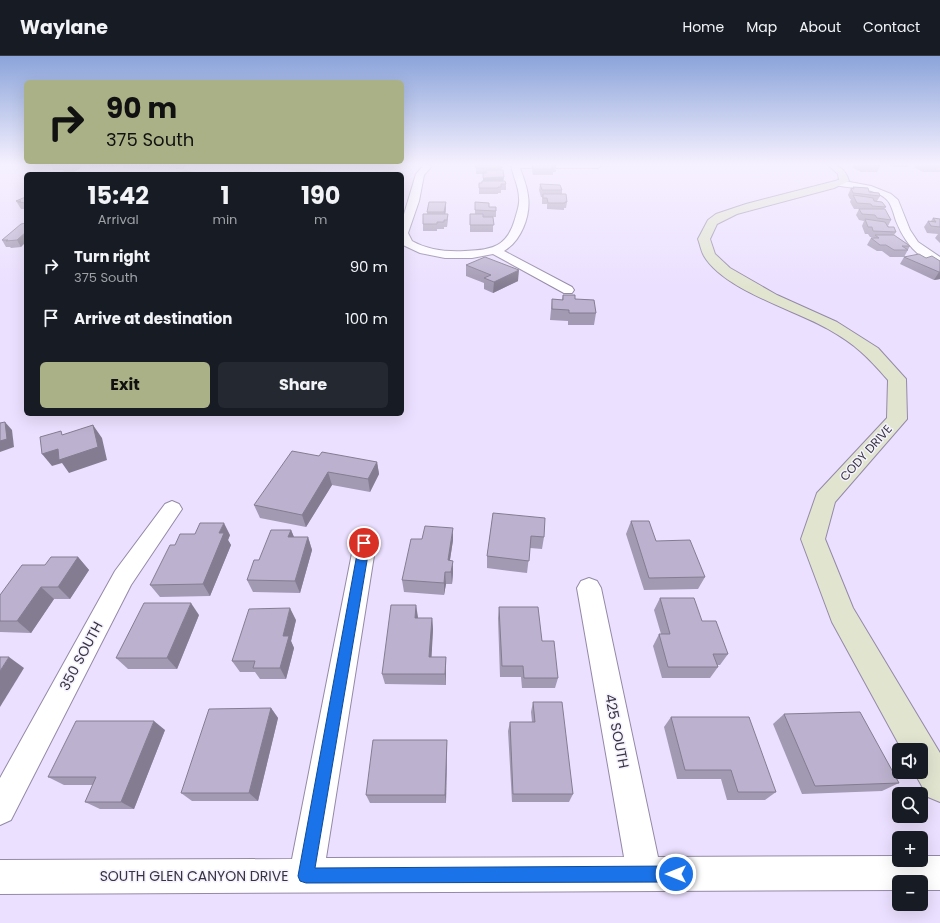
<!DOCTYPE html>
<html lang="en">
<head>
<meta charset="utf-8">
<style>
  body { margin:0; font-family:Poppins,sans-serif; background:#242831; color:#f1f3f6; height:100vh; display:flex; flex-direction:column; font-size:15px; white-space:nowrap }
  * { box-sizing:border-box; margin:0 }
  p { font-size:13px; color:#9ea1a6 }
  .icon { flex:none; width:22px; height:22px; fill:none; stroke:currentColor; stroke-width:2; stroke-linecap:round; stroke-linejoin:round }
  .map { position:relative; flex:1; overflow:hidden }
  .drawer { position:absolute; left:24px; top:116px; width:380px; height:244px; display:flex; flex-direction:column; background:#171b24; border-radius:6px; box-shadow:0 4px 16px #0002 }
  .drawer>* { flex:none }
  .top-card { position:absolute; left:24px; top:24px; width:380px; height:84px; border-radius:6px; box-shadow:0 4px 16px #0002; background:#abb187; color:#111; overflow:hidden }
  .fabs { position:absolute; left:892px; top:687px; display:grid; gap:8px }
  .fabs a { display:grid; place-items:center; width:36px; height:36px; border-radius:6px; background:#171b24; box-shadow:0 4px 16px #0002; font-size:20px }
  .pin { position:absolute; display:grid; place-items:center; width:34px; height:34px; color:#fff; margin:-17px; border:2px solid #fff; border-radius:50%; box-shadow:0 1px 4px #0007 }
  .me { position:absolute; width:44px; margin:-22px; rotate:270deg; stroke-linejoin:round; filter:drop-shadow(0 0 3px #0008) }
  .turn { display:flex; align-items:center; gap:14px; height:84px; padding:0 16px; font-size:18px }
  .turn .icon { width:52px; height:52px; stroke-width:2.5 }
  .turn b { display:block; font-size:28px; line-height:34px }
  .eta { display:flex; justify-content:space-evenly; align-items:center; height:68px; text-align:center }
  .eta b { font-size:24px; font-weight:700; line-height:28px }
  .action { display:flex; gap:8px; margin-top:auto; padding:8px 16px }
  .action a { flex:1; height:46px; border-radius:6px; background:#abb187; color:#111; font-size:16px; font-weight:700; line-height:46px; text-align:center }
  .action a+a { background:#242831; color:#f1f3f6 }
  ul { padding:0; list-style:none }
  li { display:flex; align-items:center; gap:12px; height:52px; padding:0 16px }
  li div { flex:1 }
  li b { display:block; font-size:15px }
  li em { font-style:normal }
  header { display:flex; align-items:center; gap:24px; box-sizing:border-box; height:56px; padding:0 20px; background:#171b24; border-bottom:1px solid #363941 }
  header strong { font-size:19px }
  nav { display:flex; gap:22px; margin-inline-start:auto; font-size:14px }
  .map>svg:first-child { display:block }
</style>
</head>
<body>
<header>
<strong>Waylane</strong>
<nav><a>Home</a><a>Map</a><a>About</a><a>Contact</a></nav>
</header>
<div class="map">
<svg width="940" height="867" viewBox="0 0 940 867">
  <rect width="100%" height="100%" fill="#ebe0ff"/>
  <!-- green -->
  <polygon fill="#c5cea7" points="299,109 324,116 296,116 282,111"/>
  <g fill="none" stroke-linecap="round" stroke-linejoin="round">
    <defs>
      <g id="street">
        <path d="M424,109l8,1 -8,9 -5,26 -11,32 4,8c16,9 34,11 53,10 27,-1 42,-4 50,-32 2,-7 5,-15 4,-21 0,-11 -6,-22 -8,-33h91l-4,3h-78c3,9 7,18 8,28 3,20 -7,45 -24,55l68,36 2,3 -2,3h-8l-71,-39 -21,4h-27l-25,-5 -17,-8 -1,-24 14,-47z"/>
        <path d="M839,124l32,6 20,8 7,6 12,30 8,12 22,15v8c-22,-5 -36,-24 -44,-44 -2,-6 -4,-15 -8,-20 -11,-14 -37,-12 -52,-16v-4z"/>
        <polygon points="172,445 179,448 182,453 131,529 11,764 0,769 0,722 115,515 165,448"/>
        <polygon points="365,478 373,481 376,487 326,802 624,801 577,532 581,525 589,522 597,525 601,532 658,801 899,800 899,804 921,804 921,800 940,800 940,834 921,834 921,826 899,826 899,834 0,838 0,804 292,803 354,487 357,481"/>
      </g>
      <path id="secondary" d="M828,109c12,0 17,4 21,16l-15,7 -97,26 -20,10 -7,15 5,15 15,14 47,27 60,27 41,26 28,31 1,40 -72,83 -10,37 28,69 87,145v49l-12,-5 -14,-25h7v-22h-19l-70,-128 -31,-83 16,-46 70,-75 1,-38c-21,-24 -32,-35 -60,-51 -33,-19 -104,-39 -124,-73 -3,-5 -4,-12 -6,-17l10,-19 8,-6 30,-10 93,-24 -1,-6z"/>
    </defs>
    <!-- street casing -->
    <use href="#street" stroke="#9489a6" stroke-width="2"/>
    <!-- secondary casing -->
    <use href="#secondary" stroke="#9489a6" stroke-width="2"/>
    <!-- street -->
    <use href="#street" fill="#fff" fill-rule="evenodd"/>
    <!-- secondary -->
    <use href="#secondary" fill="#e1e5d0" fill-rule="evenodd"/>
  </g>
  <!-- wall -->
  <g fill="#a299b2">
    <polygon points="51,109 80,109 81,112 73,116 64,116 63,114 53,114"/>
    <polygon points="89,109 119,109 117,111 90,112"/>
    <polygon points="122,109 154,109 148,113 123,112"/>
    <polygon points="159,109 188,109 183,113 175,113 175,112 160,111"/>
    <polygon points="476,109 501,110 502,114 504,121 503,125 506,128 506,134 501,134 501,137 498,137 498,138 479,138 479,127 482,127 483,125 483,118 476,118"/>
    <polygon points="532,109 556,110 556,116 553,116 553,119 533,119 532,115"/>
    <polygon points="853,109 877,109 880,110 877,116 861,116 852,111"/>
    <polygon points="888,109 908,109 907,111 892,111"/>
    <polygon points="916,109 940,109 940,116 923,116 914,111"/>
    <polygon points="540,128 562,134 562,138 567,146 566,152 564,152 564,154 547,153 547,148 542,148 542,141 541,141 539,134"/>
    <polygon points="853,131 880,140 877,145 886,151 884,153 891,164 888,170 896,176 894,179 910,190 904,201 890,201 882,195 877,195 867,189 871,182 874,181 870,181 868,178 865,178 862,170 864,165 859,164 856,159 859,153 854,153 850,146 851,143 850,143 848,139 851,132 852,133"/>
    <polygon points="26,141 26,153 21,153 16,145"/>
    <polygon points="475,146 489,151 496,155 496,161 493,161 493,176 470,176 470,158 475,158"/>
    <polygon points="446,152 445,158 448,164 447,171 444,171 444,173 437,173 437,175 423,175 423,168 427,158 427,156"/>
    <polygon points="933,162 940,163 940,187 935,182 938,178 927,177 924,171 928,165 931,165"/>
    <polygon points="26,167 21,191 11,192 10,191 6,191 2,184"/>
    <polygon points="904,201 926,202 940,205 940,223 934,224 900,208"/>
    <polygon points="466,209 518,225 493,237 484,233 484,227 466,220"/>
    <polygon points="563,239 575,243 596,257 594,269 568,269 568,265 550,264 552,243 562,244"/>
    <polygon points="319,400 377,406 379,418 370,436 332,429 306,471 260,462 254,449"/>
    <polygon points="493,457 544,481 542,493 530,492 527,517 487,512 487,500"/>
    <polygon points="631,465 656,485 705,521 698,533 644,534 626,478"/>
    <polygon points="291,474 294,481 308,481 312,494 300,537 253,536 247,524 259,504"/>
    <polygon points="230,479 228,484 231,489 210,540 160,541 150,529 175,489"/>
    <polygon points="422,483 453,484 450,504 453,517 452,528 446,528 444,539 404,536 402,524"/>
    <polygon points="78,501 89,514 70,543 54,543 31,577 0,576 0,539 45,509"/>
    <polygon points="660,542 702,565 728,598 720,609 717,609 718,611 710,622 662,622 653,590 659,578 661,578 654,554"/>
    <polygon points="416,549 417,562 432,562 433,573 431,601 446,601 446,629 385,628 382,618"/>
    <polygon points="499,551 542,585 558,622 555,632 522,632 521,621 500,621 498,562"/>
    <polygon points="199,559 177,613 128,613 116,602"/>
    <polygon points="296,564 291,585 294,592 286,623 260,623 255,616 240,616 232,605"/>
    <polygon points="533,646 573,738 569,746 512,746 508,675 510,666 532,666 531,656"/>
    <polygon points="271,652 278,662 258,745 192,745 181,737"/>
    <polygon points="784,658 899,727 882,735 802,738 773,668"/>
    <polygon points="671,661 776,736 765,744 727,744 721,723 677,723 664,671"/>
    <polygon points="165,674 134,753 100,753 85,746 93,729 64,729 48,721"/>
    <polygon points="447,684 447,693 446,747 370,747 366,739"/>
  </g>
  <!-- shaded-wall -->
  <g fill="#847d91">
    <polygon points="71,109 80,109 81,112 73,116 70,111"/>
    <polygon points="147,109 154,109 148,113"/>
    <polygon points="182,109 188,109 183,113"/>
    <polygon points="403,116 404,121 402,127 402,120"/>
    <polygon points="504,121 503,126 483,128 483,122"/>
    <polygon points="446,146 446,152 445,162 444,156"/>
    <polygon points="26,176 26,186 21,191 17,184"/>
    <polygon points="519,214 518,225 493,237 494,226"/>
    <polygon points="939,216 940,216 940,223 934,224"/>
    <polygon points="5,366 12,374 14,391 0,396 0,385"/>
    <polygon points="93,369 102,382 107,404 69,417 62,407 52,410 42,398"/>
    <polygon points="377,406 379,418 370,436 368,423"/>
    <polygon points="328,416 332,429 306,471 302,459"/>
    <polygon points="224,467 230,479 228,484 231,489 210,540 203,528 219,477"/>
    <polygon points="453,472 453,484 448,516 448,504"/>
    <polygon points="291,474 296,486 288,481"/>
    <polygon points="308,481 312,494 300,537 295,525"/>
    <polygon points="78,501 89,514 70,543 58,531"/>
    <polygon points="453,505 453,517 452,528 451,516"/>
    <polygon points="445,516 446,528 444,539 444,527"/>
    <polygon points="41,531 54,543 31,577 17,565"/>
    <polygon points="191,547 199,559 177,613 167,602"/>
    <polygon points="416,549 418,561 417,573 415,562"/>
    <polygon points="290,552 296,564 291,585 294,592 286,623 280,612 283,580"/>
    <polygon points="432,562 433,573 431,612 429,601"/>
    <polygon points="9,601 24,612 0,651 0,615"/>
    <polygon points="446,601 446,629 445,618"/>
    <polygon points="271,652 278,662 258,745 249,737"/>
    <polygon points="154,665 165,674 134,753 121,746"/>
    <polygon points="447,684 447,693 446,747 445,739"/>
  </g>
  <!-- building -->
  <g fill="#bcb2cf" stroke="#847d91">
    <polygon points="64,109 73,109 70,111 62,111"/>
    <polygon points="476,109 501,110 502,112 476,112"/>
    <polygon points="532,109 556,109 556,110 552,110 553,113 533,113"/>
    <polygon points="861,109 877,109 880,110 863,110"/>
    <polygon points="925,109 940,109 940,110 926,110"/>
    <polygon points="486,114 503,114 504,121 483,122 483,117 486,117"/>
    <polygon points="184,115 199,117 196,118 167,118 169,117 182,116"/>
    <polygon points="117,116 146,117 145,118 114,118"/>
    <polygon points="234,116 252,116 250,118 228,118"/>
    <polygon points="382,116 403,116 402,120 402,118 381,118"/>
    <polygon points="328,117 327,118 307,118 308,118"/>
    <polygon points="482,125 505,125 506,128 501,128 501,131 498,131 498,132 479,132 479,127 482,127"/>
    <polygon points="540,128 560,129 562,134 542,134"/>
    <polygon points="853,131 868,132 869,136 879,137 880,140 853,137 851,132 854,133"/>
    <polygon points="543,138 566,138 567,146 565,146 565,147 548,147 547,142 543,142"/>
    <polygon points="853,139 867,141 873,142 874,145 882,146 886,151 872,150 871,148 857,147"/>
    <polygon points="26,141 26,147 18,146 21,145 16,145 23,142"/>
    <polygon points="429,146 446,146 444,156 427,156"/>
    <polygon points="475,146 489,147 489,151 496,151 496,155 475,154"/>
    <polygon points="859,153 885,153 891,164 877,162 875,159 862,158"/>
    <polygon points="423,158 448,158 447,164 444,164 444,166 437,166 437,168 423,168"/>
    <polygon points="470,158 483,158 483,161 493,161 494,169 470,169"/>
    <polygon points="933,162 940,163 940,171 931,170 928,165 936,166"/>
    <polygon points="865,163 885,166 888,171 894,171 896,176 873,175 872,171 868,171"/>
    <polygon points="26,167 26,176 17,184 6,185 8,184 2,184 21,168"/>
    <polygon points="875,179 894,179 910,190 902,190 908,194 894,194 886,189 880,189 871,182 879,182"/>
    <polygon points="919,198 926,202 932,200 940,205 940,216 939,216 904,201"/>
    <polygon points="485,201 519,214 494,226 484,222 491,219 466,209"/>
    <polygon points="563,239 575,239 575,243 594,244 596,257 569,257 569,254 552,253 552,243 563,244"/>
    <polygon points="5,366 7,383 0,385 0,367"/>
    <polygon points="93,369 98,391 59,404 58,393 42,398 40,381 61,375 62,379"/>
    <polygon points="292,395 319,400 322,396 377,406 368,423 328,416 302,459 254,449"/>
    <polygon points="493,457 545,462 544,481 531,480 529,505 487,500"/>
    <polygon points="631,465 649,465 656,485 690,484 705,521 649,522"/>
    <polygon points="200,467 224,467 219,477 224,477 203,528 150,529 170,489 175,489 180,478 195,478"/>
    <polygon points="425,470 453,472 448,504 453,505 451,516 445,516 444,527 402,524 411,483 422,483"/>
    <polygon points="271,474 291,474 288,481 308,481 295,525 247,524 254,504 259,504"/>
    <polygon points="51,501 78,501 58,531 41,531 17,565 0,565 0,539 22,509 45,509"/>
    <polygon points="660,542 694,542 702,565 716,565 728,598 713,598 718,611 668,611 659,578 670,578"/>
    <polygon points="144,547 191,547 167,602 116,602"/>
    <polygon points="391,549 416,549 415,562 432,562 429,601 446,601 445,618 382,618"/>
    <polygon points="499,551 538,551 542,585 554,585 558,622 524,622 523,610 502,610"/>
    <polygon points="290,552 283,580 289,580 280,612 253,612 255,605 232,605 249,553"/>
    <polygon points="0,601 9,601 0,615"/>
    <polygon points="533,646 562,646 573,738 513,738 510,666 535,666"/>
    <polygon points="271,652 249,737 181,737 209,653"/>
    <polygon points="860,656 899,727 815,730 784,658"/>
    <polygon points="671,661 749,661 776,736 738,736 731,714 685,714"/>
    <polygon points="76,665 154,665 121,746 85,746 96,721 48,721"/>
    <polygon points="373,684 447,684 445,739 366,739"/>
  </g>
  <!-- sky -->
  <linearGradient id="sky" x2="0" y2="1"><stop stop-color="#8ba4da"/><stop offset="0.47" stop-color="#f6f1ff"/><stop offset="1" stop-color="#f6f1ff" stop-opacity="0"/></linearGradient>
  <rect width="940" height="231" fill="url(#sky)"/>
  <!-- route -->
  <polygon fill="#1a73e8" stroke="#114b97" points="364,483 370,487 315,812 676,810 681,812 683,818 681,824 676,826 306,827 300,825 298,820 359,487"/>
  <g text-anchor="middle" stroke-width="3" stroke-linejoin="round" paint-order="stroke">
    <!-- street labels -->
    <g font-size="12" fill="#383340" stroke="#f5f1fd">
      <text transform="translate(866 397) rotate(-48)" y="4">CODY DRIVE</text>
    </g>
    <!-- near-street labels -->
    <g font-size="14" fill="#383340" stroke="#f5f1fd">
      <text transform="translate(81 600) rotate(-62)" y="5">350 SOUTH</text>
      <text transform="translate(617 675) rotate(79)" y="5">425 SOUTH</text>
      <text x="194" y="825">SOUTH GLEN CANYON DRIVE</text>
    </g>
  </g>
</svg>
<div class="fabs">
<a><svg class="icon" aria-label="sound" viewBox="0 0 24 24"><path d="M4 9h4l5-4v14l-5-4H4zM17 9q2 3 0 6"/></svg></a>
<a><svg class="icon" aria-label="search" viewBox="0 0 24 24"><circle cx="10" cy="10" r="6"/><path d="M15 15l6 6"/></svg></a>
<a>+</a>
<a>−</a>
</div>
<div class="pin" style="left:364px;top:487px;background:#d93025"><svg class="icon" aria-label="arrive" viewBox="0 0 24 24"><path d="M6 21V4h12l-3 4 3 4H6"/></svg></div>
<svg class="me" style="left:676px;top:818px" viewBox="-20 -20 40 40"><circle r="17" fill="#1a73e8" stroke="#fff" stroke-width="3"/><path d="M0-11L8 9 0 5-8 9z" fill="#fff"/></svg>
<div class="top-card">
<div class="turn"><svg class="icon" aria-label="right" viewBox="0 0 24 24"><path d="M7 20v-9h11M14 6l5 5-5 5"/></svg><div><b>90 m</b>375 South</div></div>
</div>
<section class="drawer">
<div class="eta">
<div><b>15:42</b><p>Arrival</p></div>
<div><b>1</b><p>min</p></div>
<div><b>190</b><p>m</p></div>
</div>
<ul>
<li><svg class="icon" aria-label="right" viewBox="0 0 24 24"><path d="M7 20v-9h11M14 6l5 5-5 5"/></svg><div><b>Turn right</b><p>375 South</p></div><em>90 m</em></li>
<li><svg class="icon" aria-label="arrive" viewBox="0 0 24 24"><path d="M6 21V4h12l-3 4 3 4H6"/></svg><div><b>Arrive at destination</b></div><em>100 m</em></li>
</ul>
<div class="action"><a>Exit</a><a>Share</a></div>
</section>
</div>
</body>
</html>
